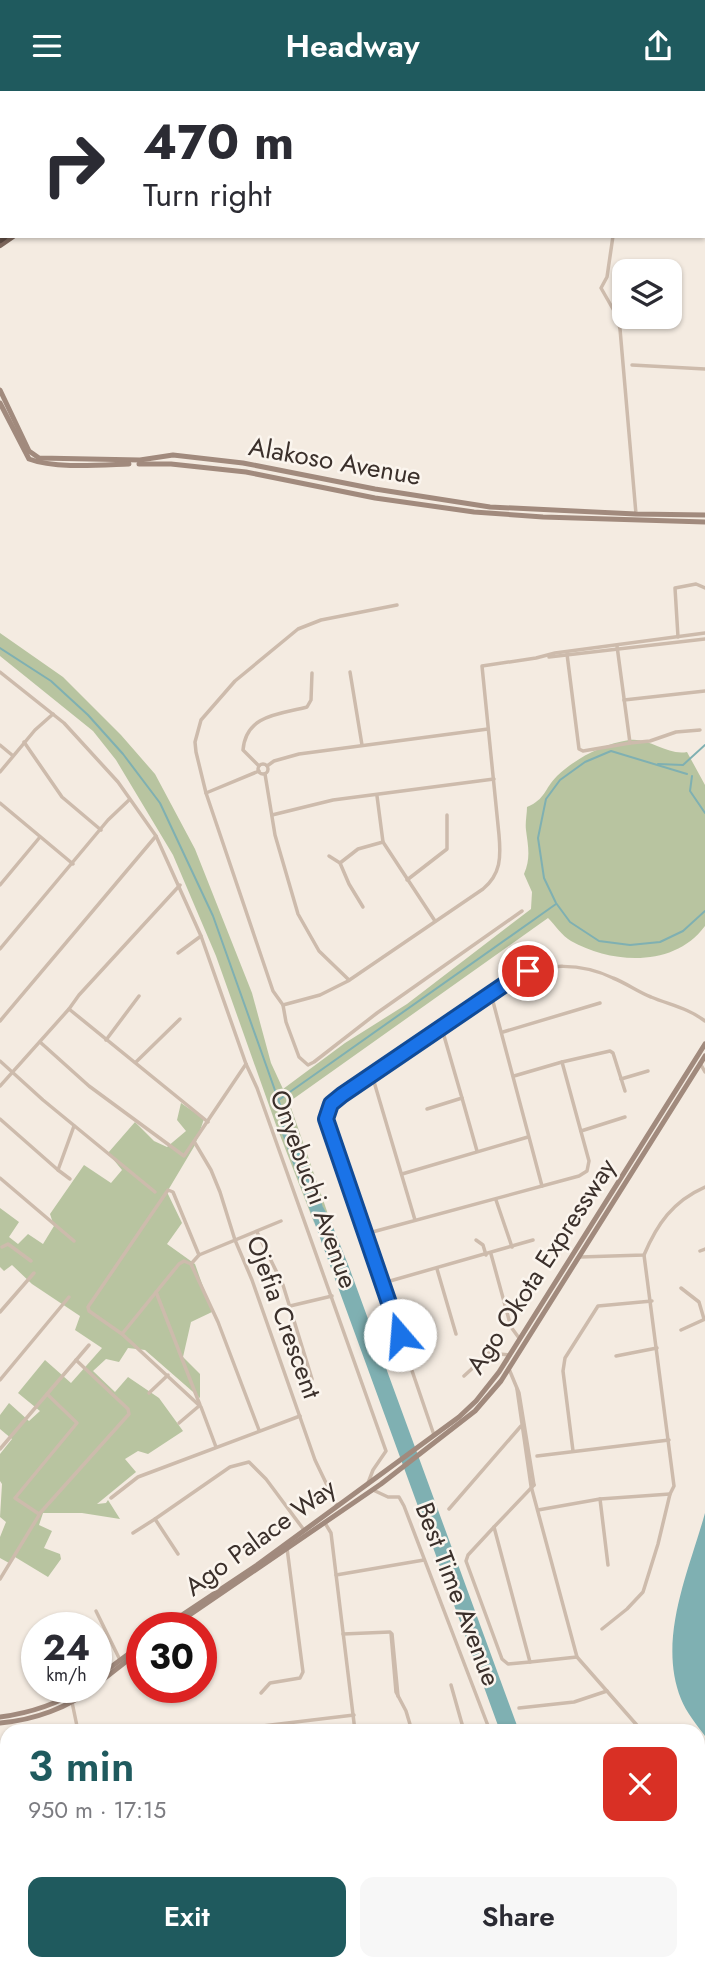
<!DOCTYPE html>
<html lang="en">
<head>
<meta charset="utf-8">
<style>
  body { margin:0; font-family:Jost,sans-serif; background:#f7f7f7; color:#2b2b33; height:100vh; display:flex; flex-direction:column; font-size:26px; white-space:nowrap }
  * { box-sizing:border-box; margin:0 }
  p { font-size:23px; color:#7c7c81 }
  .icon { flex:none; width:38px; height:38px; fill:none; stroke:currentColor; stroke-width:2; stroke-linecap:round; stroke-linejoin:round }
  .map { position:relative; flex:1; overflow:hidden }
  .drawer { position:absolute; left:0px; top:1633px; width:705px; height:247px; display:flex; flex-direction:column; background:#fff; border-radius:21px 21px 0 0; box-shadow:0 2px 5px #0004 }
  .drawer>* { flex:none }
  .hud { position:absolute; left:0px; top:0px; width:705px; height:147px; box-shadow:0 2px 5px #0004; background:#fff; color:#2b2b33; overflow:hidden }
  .fabs { position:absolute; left:612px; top:168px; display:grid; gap:14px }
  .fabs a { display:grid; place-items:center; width:70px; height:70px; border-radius:14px; background:#fff; box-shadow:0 2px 5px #0004; font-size:35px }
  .speed { position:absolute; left:21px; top:1521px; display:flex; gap:14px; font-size:35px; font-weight:700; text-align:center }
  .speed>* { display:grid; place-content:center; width:91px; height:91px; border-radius:50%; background:#fff; box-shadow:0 2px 5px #0004; line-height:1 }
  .speed small { font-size:18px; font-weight:400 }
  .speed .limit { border:10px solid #d22; background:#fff; color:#111 }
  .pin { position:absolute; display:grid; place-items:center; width:60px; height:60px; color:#fff; margin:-30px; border:4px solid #fff; border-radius:50%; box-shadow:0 2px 7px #0007 }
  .me { position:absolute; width:77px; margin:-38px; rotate:342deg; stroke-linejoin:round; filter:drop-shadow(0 0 5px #0008) }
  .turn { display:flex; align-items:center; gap:24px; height:147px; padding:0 28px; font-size:32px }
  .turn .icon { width:91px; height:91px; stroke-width:2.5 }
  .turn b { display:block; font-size:49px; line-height:60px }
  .round { display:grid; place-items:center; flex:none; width:74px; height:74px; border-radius:14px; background:#f7f7f7 }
  .overview { display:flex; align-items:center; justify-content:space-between; height:119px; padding:0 28px }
  h1 { font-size:42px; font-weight:600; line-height:52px; color:#1f5a5e }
  .action { display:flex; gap:14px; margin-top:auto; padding:14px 28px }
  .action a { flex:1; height:80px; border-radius:14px; background:#1f5a5e; color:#fff; font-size:28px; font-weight:600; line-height:80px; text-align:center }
  .action a+a { background:#f7f7f7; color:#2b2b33 }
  header { display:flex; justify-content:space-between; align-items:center; height:91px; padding:0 28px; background:#1f5a5e; color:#fff; font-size:32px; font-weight:600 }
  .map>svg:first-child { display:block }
</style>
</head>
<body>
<header><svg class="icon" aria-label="menu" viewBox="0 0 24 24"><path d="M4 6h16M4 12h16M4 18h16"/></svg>Headway<svg class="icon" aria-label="share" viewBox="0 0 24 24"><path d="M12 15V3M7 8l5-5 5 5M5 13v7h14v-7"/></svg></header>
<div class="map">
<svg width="705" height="1879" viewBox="0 0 705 1879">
  <rect width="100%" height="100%" fill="#f4ebe1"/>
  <!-- green -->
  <g fill="#b8c4a0">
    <path d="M0,542l63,44 58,58 34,39 40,75 57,144 19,70 12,26 62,-46 62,-39 124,-95 1,-17 -8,-18c7,-16 4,-28 2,-44 -1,-7 1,-16 1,-23 19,-8 17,-18 30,-31 19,-18 46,-32 72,-36 20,-3 39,16 58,12l18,33v141c-31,42 -93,38 -134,15 -9,-5 -16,-16 -23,-23l-259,184 40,115 -6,-9 -27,-75 -15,-24 34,116 -39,-100 -60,-169 -43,-101 -57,-95 -23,-29 -93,-75z"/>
    <polygon points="181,1012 204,1028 195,1054 167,1101 182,1132 167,1153 195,1173 212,1221 191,1231 183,1266 200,1283 200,1307 145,1259 128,1257 119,1271 106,1268 93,1280 115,1301 128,1286 159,1307 183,1340 148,1363 138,1360 125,1368 136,1381 97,1413 106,1412 108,1409 120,1428 82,1422 43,1422 39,1434 52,1440 44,1457 60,1463 61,1468 48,1486 15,1466 9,1472 0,1467 0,1446 6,1431 0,1426 2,1393 0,1390 0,1363 12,1348 0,1338 0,1324 9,1312 29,1330 40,1320 18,1302 45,1269 71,1292 102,1257 75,1239 80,1225 32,1193 12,1174 4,1180 0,1176 0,1117 19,1131 9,1146 18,1153 28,1143 43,1153 54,1135 50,1123 84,1074 111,1092 122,1079 108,1062 135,1031 154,1050 167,1056 186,1040 177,1029"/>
  </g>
  <!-- water -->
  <g fill="#7fb0b2">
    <polygon points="281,1017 296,1042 323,1116 329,1126 349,1176 519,1640 500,1640 281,1040"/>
    <path d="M705,1422v223c-8,-11 -19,-24 -24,-37 -24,-60 8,-128 24,-186z"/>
  </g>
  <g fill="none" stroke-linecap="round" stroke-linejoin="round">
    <!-- stream -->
    <g stroke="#7fb0b2" stroke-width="2">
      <polyline points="0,557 51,590 88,624 123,663 160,712 213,825 282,1019"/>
      <polyline points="658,673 683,674 705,654"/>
      <polyline points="687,683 611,660 585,671 560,689 546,708 538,747 544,787 556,812 570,831 599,850 630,854 660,851 683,840 705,820"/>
      <polyline points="692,685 690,700 705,722"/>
      <polyline points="280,1008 556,813"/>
    </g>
    <!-- street -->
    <g stroke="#cdbbac" stroke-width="3.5">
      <polyline points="5,0 5,2"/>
      <polyline points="54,2 54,0"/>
      <polyline points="92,2 92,0"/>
      <polyline points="127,2 128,0"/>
      <polyline points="629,2 629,0"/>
      <polyline points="704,22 705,23"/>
      <polyline points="0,102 2,77"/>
      <polyline points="613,145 607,186 601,197 617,225 620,238 636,423"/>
      <polyline points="632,274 705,278"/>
      <polyline points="397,514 321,529 298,538 235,590 201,629 195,651 196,661 206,702 273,900 283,914 286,931 299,966 308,974 314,971 377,922 522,820"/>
      <polyline points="678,546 675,497 696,493 705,497"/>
      <polyline points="617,555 630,652 650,650 676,641 700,639"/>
      <polyline points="567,563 579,658 583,660 630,652"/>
      <polyline points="549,566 705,548"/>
      <polyline points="0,581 64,632 118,691 156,745 201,845 246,973 257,997 386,1360 373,1379 368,1392"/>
      <polyline points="350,581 362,654"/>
      <polyline points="624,609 705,600"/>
      <polyline points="24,651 62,706 101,739"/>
      <polyline points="0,654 12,664"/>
      <circle cx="263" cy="678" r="5"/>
      <path d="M259,675l-16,-16c3,-36 38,-36 64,-43l4,-7 1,-27"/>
      <polyline points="267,675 274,670 299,663 488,638"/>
      <polyline points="0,681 35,639 53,623"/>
      <polyline points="265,683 275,744 298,823 319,860 349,889"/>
      <polyline points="206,702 259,680"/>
      <polyline points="377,705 383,751 435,830"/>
      <polyline points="0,712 73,773"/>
      <polyline points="272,724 333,709 494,688"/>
      <polyline points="329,765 340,772 349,793 363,816"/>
      <polyline points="340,772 358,758 383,751"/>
      <polyline points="407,789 447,758 447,724"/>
      <polyline points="0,794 40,746"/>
      <polyline points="0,858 108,729 129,709"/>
      <polyline points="178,862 201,845"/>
      <polyline points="491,903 542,1095"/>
      <path d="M283,914l37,-10 28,-14 135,-92c18,-15 18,-32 16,-54l-17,-169 54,-8 19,-5 150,-20"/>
      <polyline points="69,918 208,1031"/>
      <polyline points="0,930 156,745"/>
      <polyline points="503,941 600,912"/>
      <polyline points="106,949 139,905"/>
      <polyline points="40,951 89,995 184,1065 246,973"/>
      <polyline points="0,970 43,1009 155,1101"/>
      <polyline points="136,971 180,928"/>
      <polyline points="562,971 610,960 613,962 625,1000"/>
      <polyline points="700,972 705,981"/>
      <polyline points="372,984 415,1129"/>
      <polyline points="621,988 648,980"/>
      <polyline points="0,995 69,918 79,904 180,794"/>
      <polyline points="462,1007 477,1060"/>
      <polyline points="427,1018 462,1007 442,938"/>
      <polyline points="0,1028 58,1079"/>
      <polyline points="581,1040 625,1026"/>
      <polyline points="195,1052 211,1079 220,1101 235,1149 252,1189 315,1369 337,1415"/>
      <polyline points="402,1083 528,1046"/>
      <polyline points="0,1087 74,1150"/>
      <polyline points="70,1088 58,1079 74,1035"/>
      <polyline points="496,1109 512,1156"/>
      <polyline points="257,1141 283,1194 312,1288"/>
      <polyline points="365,1143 579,1085 587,1080 589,1070 562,971 514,985"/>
      <polyline points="476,1149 483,1154 486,1164"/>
      <polyline points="2,1156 8,1153 31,1170"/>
      <polyline points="700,1160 705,1158"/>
      <polyline points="491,1163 511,1236 519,1247"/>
      <polyline points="199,1164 173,1101 168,1099 88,1216 89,1220 122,1243 201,1316 216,1356"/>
      <path d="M580,1166l64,-2c13,-31 29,-54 61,-68"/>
      <polyline points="191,1173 218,1231 259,1339"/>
      <polyline points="437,1178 456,1243"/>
      <polyline points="383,1192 533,1149"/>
      <polyline points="681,1197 699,1211 704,1228"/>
      <polyline points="156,1201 200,1314"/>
      <polyline points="290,1215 332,1205"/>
      <polyline points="0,1221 34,1182"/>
      <polyline points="681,1239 705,1228"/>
      <polyline points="122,1243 179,1173 184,1170 191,1173 199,1164 281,1130"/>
      <polyline points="616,1265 657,1257"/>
      <polyline points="509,1278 519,1302 534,1394"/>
      <polyline points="464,1285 489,1262 510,1264"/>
      <polyline points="0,1289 69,1206"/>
      <polyline points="517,1298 531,1395 577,1566 642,1640"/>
      <polyline points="149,1302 168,1284"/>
      <polyline points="179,1332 199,1315"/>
      <path d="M434,1344l-108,-316 5,-14 183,-127c30,-16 68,-15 99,0 13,5 25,14 38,19 19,8 37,11 54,24"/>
      <polyline points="0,1358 89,1254"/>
      <polyline points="573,1360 563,1280 565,1267 598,1215 652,1210"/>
      <polyline points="537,1365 669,1349"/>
      <polyline points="534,1394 494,1436 530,1571 577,1566"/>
      <polyline points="373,1399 388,1406 399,1406 404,1415 490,1640"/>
      <polyline points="111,1407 138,1386 300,1325"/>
      <polyline points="600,1408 608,1474"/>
      <polyline points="449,1418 521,1335"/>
      <polyline points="538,1419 600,1408 670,1403"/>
      <polyline points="39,1423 15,1407 77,1332 47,1303"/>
      <polyline points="155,1428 230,1376 249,1371 266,1388 304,1439"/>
      <polyline points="325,1432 331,1442 355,1640"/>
      <polyline points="494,1436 468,1464 466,1470 502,1568 508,1573 530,1571"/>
      <polyline points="133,1442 155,1428 178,1463"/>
      <polyline points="336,1484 424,1469"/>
      <polyline points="0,1488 41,1421 129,1323 128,1318 76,1269"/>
      <polyline points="96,1520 120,1569"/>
      <polyline points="602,1538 627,1518 643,1501 658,1453 670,1403 674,1395 644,1164"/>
      <polyline points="391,1542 396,1601 406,1620 412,1640"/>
      <polyline points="343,1543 390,1541"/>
      <polyline points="392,1543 398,1605"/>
      <polyline points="451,1594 464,1640"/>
      <polyline points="261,1602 270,1592 300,1587 303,1581 287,1457"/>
      <polyline points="72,1611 78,1640"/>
      <polyline points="519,1617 574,1611 607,1600"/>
      <polyline points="220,1640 354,1624"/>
      <polyline points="698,1691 705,1694"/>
      <polyline points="0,1712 7,1712"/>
      <polyline points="3,1712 7,1758"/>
      <polyline points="0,1767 7,1767"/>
      <polyline points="698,1797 705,1794"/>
      <polyline points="0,1829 7,1828"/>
      <polyline points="698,1859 705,1856"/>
      <polyline points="73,1872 74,1879"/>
      <polyline points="129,1872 130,1879"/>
      <polyline points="185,1872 186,1879"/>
      <polyline points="241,1872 242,1879"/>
      <polyline points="278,1872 279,1879"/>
      <polyline points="305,1872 305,1879"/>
      <polyline points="358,1872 359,1879"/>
      <polyline points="361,1872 362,1879"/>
      <polyline points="414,1872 414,1879"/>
      <polyline points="417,1872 418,1879"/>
      <polyline points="530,1872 531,1879"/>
      <polyline points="576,1872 578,1879"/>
      <polyline points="629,1872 631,1879"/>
      <polyline points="0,1878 46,1872"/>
      <polyline points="467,1879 475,1878"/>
      <polyline points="655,1879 669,1872"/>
    </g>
    <!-- secondary -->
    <g stroke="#a18a7d" stroke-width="5">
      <polyline points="0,299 29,360 39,367 140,369 173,364 243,372 375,398 490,416 636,423 705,424"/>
      <path d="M0,312l29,56c26,10 72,6 100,5"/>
      <polyline points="139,373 171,373 246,381 375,407 474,421 543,426 705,431"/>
      <polyline points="164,1536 257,1474 459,1326 476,1310 499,1281 705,953"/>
      <polyline points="172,1536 381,1393 475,1320 501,1290 705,965"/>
      <polyline points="96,1587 142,1553"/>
      <polyline points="96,1594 142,1558"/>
      <path d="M0,1626c31,-4 58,-13 85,-30"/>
      <path d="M0,1632c34,-3 68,-15 94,-36"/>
    </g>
    <!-- primary -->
    <g stroke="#7d675c" stroke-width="6">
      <polyline points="190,2 193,0"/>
      <polyline points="224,2 226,0"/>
      <polyline points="0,131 2,130"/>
      <polyline points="0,154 13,145"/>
    </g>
    <!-- highway -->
    <g stroke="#5c4a42" stroke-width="8">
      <polyline points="201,2 204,0"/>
      <polyline points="214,2 217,0"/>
      <polyline points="0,139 2,137"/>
      <polyline points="0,148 4,145"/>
    </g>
  </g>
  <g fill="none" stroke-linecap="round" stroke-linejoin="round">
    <defs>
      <polyline id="route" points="400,1244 326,1028 331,1013 342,1004 514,887 528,880"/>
    </defs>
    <!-- route casing -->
    <use href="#route" stroke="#114b97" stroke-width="18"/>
    <!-- route -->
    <use href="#route" stroke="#1a73e8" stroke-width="12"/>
  </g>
  <g text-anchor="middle" stroke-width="5" stroke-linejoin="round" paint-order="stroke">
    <!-- street labels -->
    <g font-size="26" fill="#3b302b" stroke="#fbf5ee">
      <text transform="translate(335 370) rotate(10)" y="9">Alakoso Avenue</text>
      <text transform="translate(314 1098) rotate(70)" y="9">Onyebuchi Avenue</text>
      <text transform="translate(541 1175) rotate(-57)" y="9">Ago Okota Expressway</text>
      <text transform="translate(284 1226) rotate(70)" y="9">Ojefia Crescent</text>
      <text transform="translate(260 1446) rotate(-36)" y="9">Ago Palace Way</text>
      <text transform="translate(458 1503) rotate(69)" y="9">Best Time Avenue</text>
    </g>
  </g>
</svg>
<div class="fabs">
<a><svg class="icon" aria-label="layers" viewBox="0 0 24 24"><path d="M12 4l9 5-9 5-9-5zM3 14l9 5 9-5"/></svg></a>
</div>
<div class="speed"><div>24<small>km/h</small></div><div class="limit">30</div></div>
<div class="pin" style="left:528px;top:880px;background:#d93025"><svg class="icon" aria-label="arrive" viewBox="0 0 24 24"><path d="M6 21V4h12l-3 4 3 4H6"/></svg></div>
<svg class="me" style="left:400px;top:1244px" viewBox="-20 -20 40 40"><circle r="19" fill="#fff"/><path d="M0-13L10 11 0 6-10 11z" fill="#1a73e8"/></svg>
<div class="hud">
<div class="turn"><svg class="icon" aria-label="right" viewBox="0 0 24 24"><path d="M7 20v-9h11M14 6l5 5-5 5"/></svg><div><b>470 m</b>Turn right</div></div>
</div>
<section class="drawer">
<div class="overview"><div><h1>3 min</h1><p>950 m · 17:15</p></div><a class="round" style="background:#d93025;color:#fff"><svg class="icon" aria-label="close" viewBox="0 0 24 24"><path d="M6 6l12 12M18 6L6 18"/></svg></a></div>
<div class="action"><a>Exit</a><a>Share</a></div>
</section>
</div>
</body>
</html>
